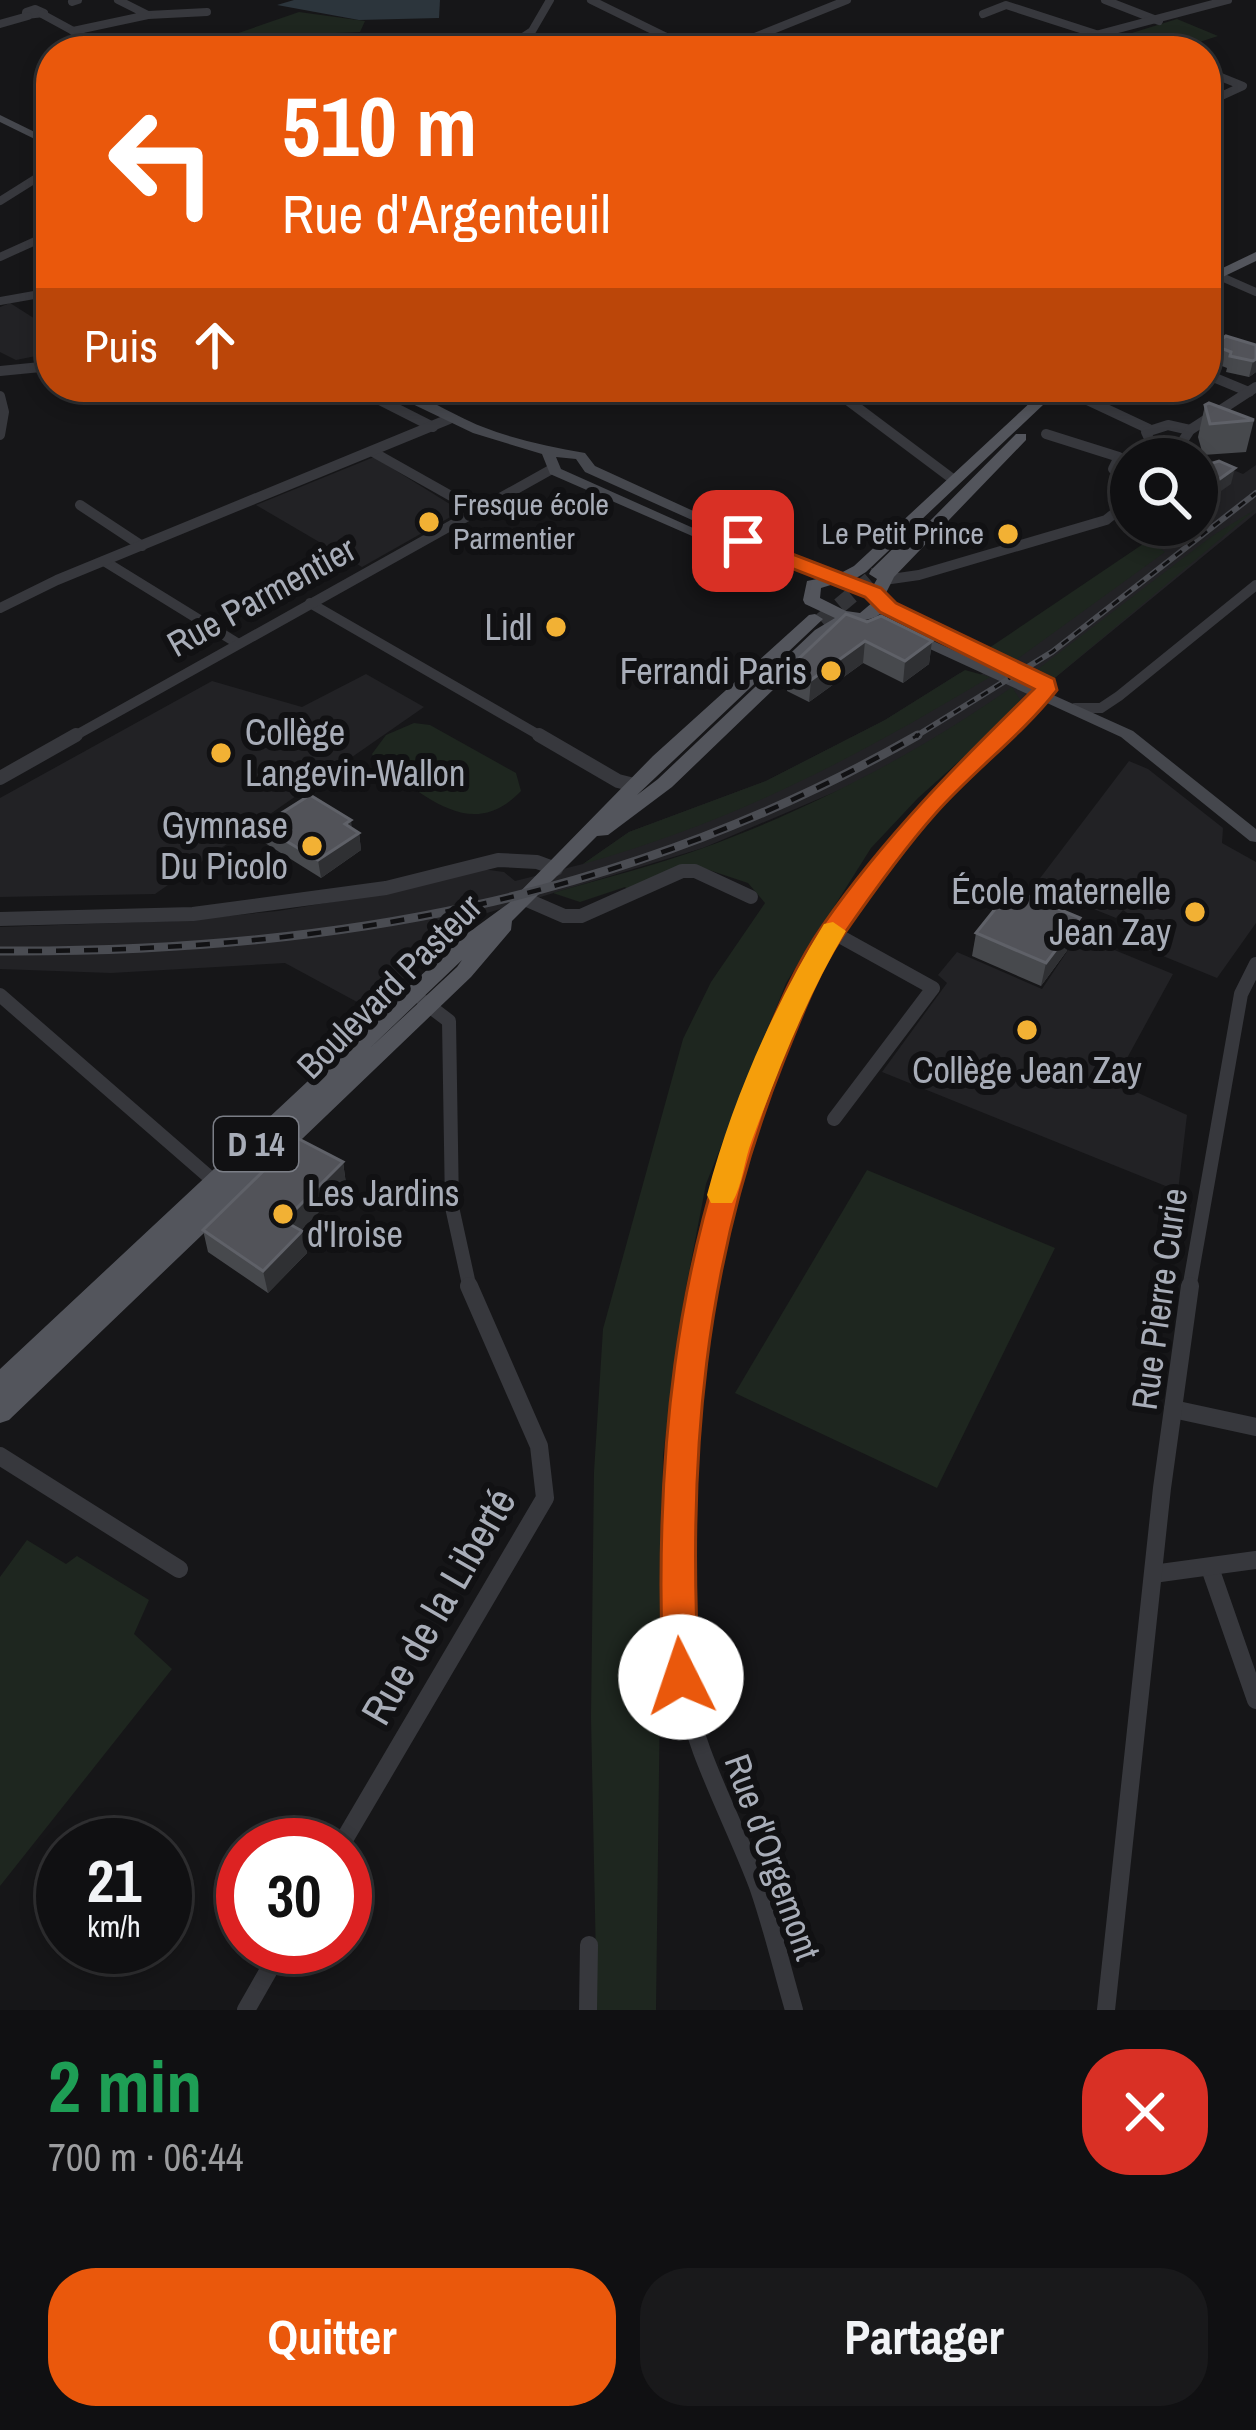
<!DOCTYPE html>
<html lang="fr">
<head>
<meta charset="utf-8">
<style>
  body { margin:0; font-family:"Archivo Narrow",sans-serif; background:#19191b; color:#f1f3f6; height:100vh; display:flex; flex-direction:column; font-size:45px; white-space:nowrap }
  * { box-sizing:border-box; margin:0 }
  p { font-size:39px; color:#9c9d9f }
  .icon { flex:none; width:66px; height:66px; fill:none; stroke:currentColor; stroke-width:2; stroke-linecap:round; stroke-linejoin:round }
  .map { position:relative; height:2010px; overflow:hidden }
  .panel { display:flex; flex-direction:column; background:#101012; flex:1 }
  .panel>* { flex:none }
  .top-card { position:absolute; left:36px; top:36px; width:1185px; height:366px; border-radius:48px; box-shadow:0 6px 18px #0003,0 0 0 3px #303032; background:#ea580c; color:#fff; overflow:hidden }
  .tools { position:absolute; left:1110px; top:438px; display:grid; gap:24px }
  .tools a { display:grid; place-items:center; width:108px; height:108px; border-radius:50%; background:#101012; box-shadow:0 6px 18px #0003,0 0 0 3px #303032; font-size:60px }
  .speed { position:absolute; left:36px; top:1818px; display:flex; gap:24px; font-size:60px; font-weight:700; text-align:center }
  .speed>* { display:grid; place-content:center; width:156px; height:156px; border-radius:50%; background:#101012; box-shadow:0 6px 18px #0003,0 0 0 3px #303032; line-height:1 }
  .speed small { font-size:30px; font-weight:400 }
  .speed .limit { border:18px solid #d22; background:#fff; color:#111 }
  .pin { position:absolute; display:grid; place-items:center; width:102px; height:102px; color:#fff; margin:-51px; border-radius:24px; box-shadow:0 6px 18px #0006 }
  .me { position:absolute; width:132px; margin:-66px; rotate:356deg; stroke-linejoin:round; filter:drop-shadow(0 0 9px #0008) }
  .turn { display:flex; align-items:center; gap:42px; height:252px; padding:0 48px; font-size:54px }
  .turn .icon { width:156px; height:156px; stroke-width:2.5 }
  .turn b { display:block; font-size:84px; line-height:102px }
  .then { display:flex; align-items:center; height:114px; padding:0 48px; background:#0003; gap:24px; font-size:45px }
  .round { display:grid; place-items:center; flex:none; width:126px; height:126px; border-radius:48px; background:#19191b }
  .headline { display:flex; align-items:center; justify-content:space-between; height:204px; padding:0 48px }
  h1 { font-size:72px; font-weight:700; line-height:90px; color:#1e9e55 }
  .button { display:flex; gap:24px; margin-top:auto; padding:24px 48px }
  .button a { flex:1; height:138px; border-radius:48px; background:#ea580c; color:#fff; font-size:48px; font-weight:700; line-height:138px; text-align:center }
  .button a+a { background:#19191b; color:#f1f3f6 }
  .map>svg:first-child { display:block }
</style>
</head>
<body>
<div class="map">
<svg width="1256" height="2010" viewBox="0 0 1256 2010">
  <rect width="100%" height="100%" fill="#161618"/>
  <!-- built -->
  <g fill="#222225">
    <polygon points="10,303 51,329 51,353 16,360 0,352 0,307"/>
    <polygon points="1186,451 1243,474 1256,465 1256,513 1023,704 868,778 703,848 487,913 452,934 370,1009 285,963 111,973 0,969 0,927 176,921 278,911 373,895 482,869 504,872 515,881 583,864 629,832 766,781 885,720 960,673 976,678 1152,553 1157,534 1148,525 1197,525 1197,459 1179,459"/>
    <polygon points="374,457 461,511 362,567 256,505"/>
    <polygon points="366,674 424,707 155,894 0,897 0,798 212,681 302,707"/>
    <polygon points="1129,761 1148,769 1223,828 1222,843 1256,862 1256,923 1217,978 1131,943 1141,929 1148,927 1123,910 1116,918 1056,894 1046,907 1025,898"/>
    <polygon points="1078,935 1173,974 1114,1082 1187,1115 1178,1191 882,1072 947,983 938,975 957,952 1042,989"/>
  </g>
  <!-- green -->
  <g fill="#1e261f">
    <polygon points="299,12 365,21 360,32 313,34 296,48 268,43 272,39 251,38 249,44 221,39"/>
    <path d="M1177,19l41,17c-45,15 -54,17 -99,1z"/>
    <polygon points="1256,509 1051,681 1034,672 1212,536"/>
    <polygon points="1152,538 1165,545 1161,549 1165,552 1012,663 986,650"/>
    <path d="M965,670l25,7c-135,81 -254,144 -407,187l46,-32 137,-51 119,-61z"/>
    <path d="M1012,687l11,17 -105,94 -47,50 -85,135 -80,201 -22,114 -21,157 -7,555h-59l-6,-293 3,-245 9,-143 80,-290 28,-57 54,-79 -17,-20 -57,-19 -61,27 -5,-4 -45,15 -27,-9c50,-15 101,-27 150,-45 108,-39 215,-95 309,-161z"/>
    <path d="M414,723l16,2 86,48 5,18c-51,53 -97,2 -145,-29l-4,-8 14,-19z"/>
    <polygon points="867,1170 1055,1248 937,1488 735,1393"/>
    <polygon points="27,1540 66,1564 77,1556 149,1600 134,1634 172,1669 0,1886 0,1577"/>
  </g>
  <!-- water -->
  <polygon fill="#2c353c" points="294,0 440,0 439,18 359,20 277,5"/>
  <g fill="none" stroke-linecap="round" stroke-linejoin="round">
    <!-- primary-tunnel -->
    <polyline stroke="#333438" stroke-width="16" stroke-dasharray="16 8" stroke-linecap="butt" points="821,621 877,574"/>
    <!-- street-far3 -->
    <g stroke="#37383d" stroke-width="8">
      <polyline points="591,0 695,51"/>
      <polyline points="1105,0 1159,21"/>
      <polyline points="72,2 78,0"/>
      <polygon points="35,9 44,13 26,15 26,12"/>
      <polyline points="42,14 110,51"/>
      <polyline points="983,14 1006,5 1102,36"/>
      <polyline points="148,15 207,12"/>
      <polyline points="0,24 28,16"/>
      <polyline points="73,31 148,15 118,0"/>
      <polyline points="1109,36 1149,51"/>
      <polyline points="526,37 597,43 627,51"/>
      <polyline points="245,51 257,44 293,51"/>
      <polyline points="502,51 532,31 550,0"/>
      <polyline points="720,51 847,0"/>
      <polyline points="1035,51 1228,0"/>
      <polyline points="1206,71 1243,86 1206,103"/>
      <polyline points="0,201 51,169"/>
      <polyline points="0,257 51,234"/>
      <polyline points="1217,275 1256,292"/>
      <polyline points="0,301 51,292"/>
    </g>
    <!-- street-far2 -->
    <g stroke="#37383d" stroke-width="10">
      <polyline points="0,371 51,366"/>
      <polyline points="1206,382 1213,377 1249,392"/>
      <polyline points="354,387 433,427"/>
      <polyline points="830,387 954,480"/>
      <polyline points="1068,391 1149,429"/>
      <polyline points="0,396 4,412 0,435"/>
      <polyline points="1046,434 1119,457 1113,469 1131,478"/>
      <polyline points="373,452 476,510"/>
      <polyline points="1175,453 1152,445 1146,432 1168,425 1190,430"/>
      <polyline points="1171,459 1190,430 1256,387"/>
      <polyline points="80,505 142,546"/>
      <polyline points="104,561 237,643"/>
      <polyline points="884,580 919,575 1106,520 1131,500"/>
      <polyline points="310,603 544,738"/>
      <polyline points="0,608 57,580 449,419"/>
      <polyline points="1075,708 1101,708 1119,696 1256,585"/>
      <polyline points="71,738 552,469"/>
      <polyline points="998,738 1044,694 1046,684"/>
    </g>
    <!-- street-far1 -->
    <g stroke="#37383d" stroke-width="14">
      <polyline points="539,735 618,781 634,785"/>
      <polyline points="0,778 76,735"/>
      <polyline points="525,899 564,916 581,916 682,871 695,871 751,897"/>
      <polyline points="0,919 193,914 386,888 498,860 537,862 556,869"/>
      <polyline points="832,932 933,988 834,1119"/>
      <polyline points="0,995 215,1182"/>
      <polyline points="424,1002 449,1021 452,1207 470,1289"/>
      <polyline points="701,1289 735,1145 802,982 832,932 925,809 1001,735"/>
      <polyline points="1189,1289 1241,994 1256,964"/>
    </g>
    <!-- street -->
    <g stroke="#37383d" stroke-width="18">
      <path d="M701,1286c-18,112 -38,282 -19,394 12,71 51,139 76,206 14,40 24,83 36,124"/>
      <polyline points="1173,1409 1256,1427"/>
      <polyline points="0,1456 179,1569"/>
      <polyline points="1210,1568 1256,1700"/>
      <polyline points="1153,1574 1256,1560"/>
      <polyline points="341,1845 545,1498 539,1446 469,1286"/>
      <polyline points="246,2010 282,1947"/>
      <polyline points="588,2010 589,1945"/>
      <polyline points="1106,2010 1162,1488 1190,1286"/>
    </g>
    <!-- secondary -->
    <g fill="#45474d" fill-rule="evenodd">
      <polygon points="0,115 51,140 51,147 0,122"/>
      <path d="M377,387c37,0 72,27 106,40 33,13 67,20 102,26l10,13 247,113 -2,3h-10l-245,-110 -9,-13 -20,-2 5,12 150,67 -2,3h-10l-149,-65 -8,-20 -69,-21z"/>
      <polygon points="882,600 960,640 962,643 955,647 950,646 877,607 877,601"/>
      <polygon points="911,631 1133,731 1256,829 1256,842 1250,841 1121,737 906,638 906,632"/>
    </g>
    <!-- primary -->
    <g fill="#53555c" fill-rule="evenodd">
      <polygon points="1256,252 1256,261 1206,285 1206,276"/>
      <path d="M1047,387h15l-196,185 -13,8 20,6 4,-7 -8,-5 2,-4 42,-41 10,-1 93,-94h10v6l-132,137 -9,18 5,6c-9,17 -16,17 -34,21 -10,3 -20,10 -29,16l-155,149 -64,48 -11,1 -85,85 -1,9 -40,47 -462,443 -9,3v-54l461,-431 48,-35 144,-147 156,-141 6,-1 8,5 -186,176 21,-16 157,-149 20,-12 -30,-14 -2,-4 4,-19 30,-6 17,-9zM834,584l33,12 6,6 -13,11 -14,-2 -26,-13 1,-10zM462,960l-5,7 -87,81z"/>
    </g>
    <defs>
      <polyline id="rail-far1" points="913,738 1052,652 1256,493"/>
      <path id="rail" d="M0,951c328,2 630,-51 918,-216"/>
    </defs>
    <!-- rail-far1 casing -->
    <use href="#rail-far1" stroke="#4a4c52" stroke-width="6"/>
    <!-- rail casing -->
    <use href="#rail" stroke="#4a4c52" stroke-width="9"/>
    <!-- rail-far1 -->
    <use href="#rail-far1" stroke="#111113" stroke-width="3" stroke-dasharray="8" stroke-linecap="butt"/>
    <!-- rail -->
    <use href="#rail" stroke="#111113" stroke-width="4.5" stroke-dasharray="14" stroke-linecap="butt"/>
  </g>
  <!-- wall -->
  <g fill="#47494d">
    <polygon points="1213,345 1256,345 1256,372 1249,377 1226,372 1227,368 1209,361"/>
    <polygon points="1205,405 1254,420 1246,452 1203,455 1198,437"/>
    <polygon points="1131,515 1131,525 1165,525 1164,530 1138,537 1126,527 1128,516"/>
    <polygon points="867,622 932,641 929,664 903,683 863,663 809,702 787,691 789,668"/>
    <polygon points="261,826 352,829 359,833 361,850 321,878 265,843"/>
    <polygon points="1080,918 1074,941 1041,986 972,956 976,933"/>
    <polygon points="343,1162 346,1184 301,1230 307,1253 268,1293 208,1252 203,1230"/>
  </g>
  <!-- shaded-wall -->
  <g fill="#2f3033">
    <polygon points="1256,359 1256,372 1249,377 1253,361"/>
    <polygon points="1235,468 1231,484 1197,508 1197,495"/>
    <polygon points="1144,525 1165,525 1164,530 1138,537 1140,526"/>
    <polygon points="865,641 863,663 809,702 811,680"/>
    <polygon points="932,641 929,664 903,683 905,661"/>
    <polygon points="351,820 353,837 359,833 361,850 321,878 318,860 345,824"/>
    <polygon points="1080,918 1074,941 1041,986 1046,963"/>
    <polygon points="343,1162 346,1184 289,1243 284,1221"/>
    <polygon points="302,1231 307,1253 268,1293 263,1271"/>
  </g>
  <!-- building -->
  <g fill="#525359" stroke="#5f6168" stroke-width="3">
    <polygon points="1226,336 1256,345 1256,359 1253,361 1230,356 1231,352 1213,345"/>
    <polygon points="1209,403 1254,420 1210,424 1205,405"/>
    <polygon points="1219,461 1235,468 1197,495 1197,474 1206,465"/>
    <polygon points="846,614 867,622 881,616 932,641 905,661 865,641 811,680 789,668"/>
    <polygon points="310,795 351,820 345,824 359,833 318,860 261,826"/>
    <polygon points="1011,889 1080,918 1046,963 976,933"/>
    <polygon points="297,1138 343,1162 284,1221 302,1231 263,1271 203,1230"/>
  </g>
  <!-- route -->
  <path fill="#ea580c" stroke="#983908" stroke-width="3" d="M743,535l138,53 15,15 158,76 3,11c-35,45 -83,80 -121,123 -34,38 -65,82 -94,124 -25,38 -41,81 -58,123 -81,202 -97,401 -85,617l-5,12 -13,5 -13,-5 -5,-12c-9,-212 10,-417 92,-614 20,-48 38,-95 68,-138 61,-88 135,-162 211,-236l-154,-77 -15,-15 -130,-51v-9z"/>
  <!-- slow -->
  <path fill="#f59e0b" d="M833,922l13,9c-39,65 -67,137 -94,209 -8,20 -9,44 -20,63h-21l-4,-8c25,-94 66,-188 117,-271z"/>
  <!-- markers -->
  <g fill="#f2b134" stroke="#111113" stroke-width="4.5">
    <circle cx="429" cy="522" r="12"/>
    <circle cx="1008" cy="534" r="12"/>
    <circle cx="556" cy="627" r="12"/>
    <circle cx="831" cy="671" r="12"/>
    <circle cx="221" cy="753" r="12"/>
    <circle cx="312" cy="846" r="12"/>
    <circle cx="1195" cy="912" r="12"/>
    <circle cx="1027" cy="1030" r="12"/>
    <circle cx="283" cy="1214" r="12"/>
  </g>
  <g text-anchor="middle" stroke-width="12" stroke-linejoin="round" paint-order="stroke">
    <!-- far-poi labels -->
    <g font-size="30" fill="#a8adb8" stroke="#111113" text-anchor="start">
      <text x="453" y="515">Fresque école<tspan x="453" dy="34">Parmentier</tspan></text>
      <text x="984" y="544" text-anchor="end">Le Petit Prince</text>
    </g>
    <!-- shield labels -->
    <rect fill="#111113" stroke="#7b7e86" stroke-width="3" x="214" y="1117" width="84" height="54" rx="9"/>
    <g font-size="33" font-weight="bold" fill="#a8adb8">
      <text x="256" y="1156">D 14</text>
    </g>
    <!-- street labels -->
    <g font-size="36" fill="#a8adb8" stroke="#111113">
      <text transform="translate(261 596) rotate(-29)" y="13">Rue Parmentier</text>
      <text transform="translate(389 986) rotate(-45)" y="13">Boulevard Pasteur</text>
      <text transform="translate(1159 1299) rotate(-82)" y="13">Rue Pierre Curie</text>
      <text transform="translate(773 1857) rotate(70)" y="13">Rue d'Orgemont</text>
    </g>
    <!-- poi labels -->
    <g font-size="36" fill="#a8adb8" stroke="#111113" text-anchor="end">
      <text x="532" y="640">Lidl</text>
      <text x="807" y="684">Ferrandi Paris</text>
      <text x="245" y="745" text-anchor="start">Collège<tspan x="245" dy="41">Langevin-Wallon</tspan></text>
      <text x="288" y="838">Gymnase<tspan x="288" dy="41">Du Picolo</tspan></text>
      <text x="1171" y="904">École maternelle<tspan x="1171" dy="41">Jean Zay</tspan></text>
      <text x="1027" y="1083" text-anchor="middle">Collège Jean Zay</text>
      <text x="307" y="1206" text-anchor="start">Les Jardins<tspan x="307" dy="41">d'Iroise</tspan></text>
    </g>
    <!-- near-street labels -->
    <g font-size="42" fill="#a8adb8" stroke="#111113">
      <text transform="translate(438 1606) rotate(-60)" y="15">Rue de la Liberté</text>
    </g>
  </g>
</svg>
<div class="tools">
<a><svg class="icon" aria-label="search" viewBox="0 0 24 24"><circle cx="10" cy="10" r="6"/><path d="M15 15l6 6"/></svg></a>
</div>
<div class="speed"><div>21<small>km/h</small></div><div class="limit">30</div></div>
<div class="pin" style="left:743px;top:541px;background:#d93025"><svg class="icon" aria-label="arrive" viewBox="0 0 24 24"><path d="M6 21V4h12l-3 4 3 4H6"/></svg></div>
<svg class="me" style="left:681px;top:1677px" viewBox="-20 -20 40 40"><circle r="19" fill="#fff"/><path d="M0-13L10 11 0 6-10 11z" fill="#ea580c"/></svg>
<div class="top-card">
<div class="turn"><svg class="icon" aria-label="left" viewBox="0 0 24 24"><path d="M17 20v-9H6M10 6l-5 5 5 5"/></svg><div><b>510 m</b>Rue d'Argenteuil</div></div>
<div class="then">Puis<svg class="icon" aria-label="ahead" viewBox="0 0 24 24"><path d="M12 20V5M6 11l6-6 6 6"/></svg></div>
</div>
</div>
<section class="panel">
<div class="headline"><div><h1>2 min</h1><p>700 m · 06:44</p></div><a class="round" style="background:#d93025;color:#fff"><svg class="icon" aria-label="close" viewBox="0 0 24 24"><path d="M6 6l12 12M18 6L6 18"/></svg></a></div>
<div class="button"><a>Quitter</a><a>Partager</a></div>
</section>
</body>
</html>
